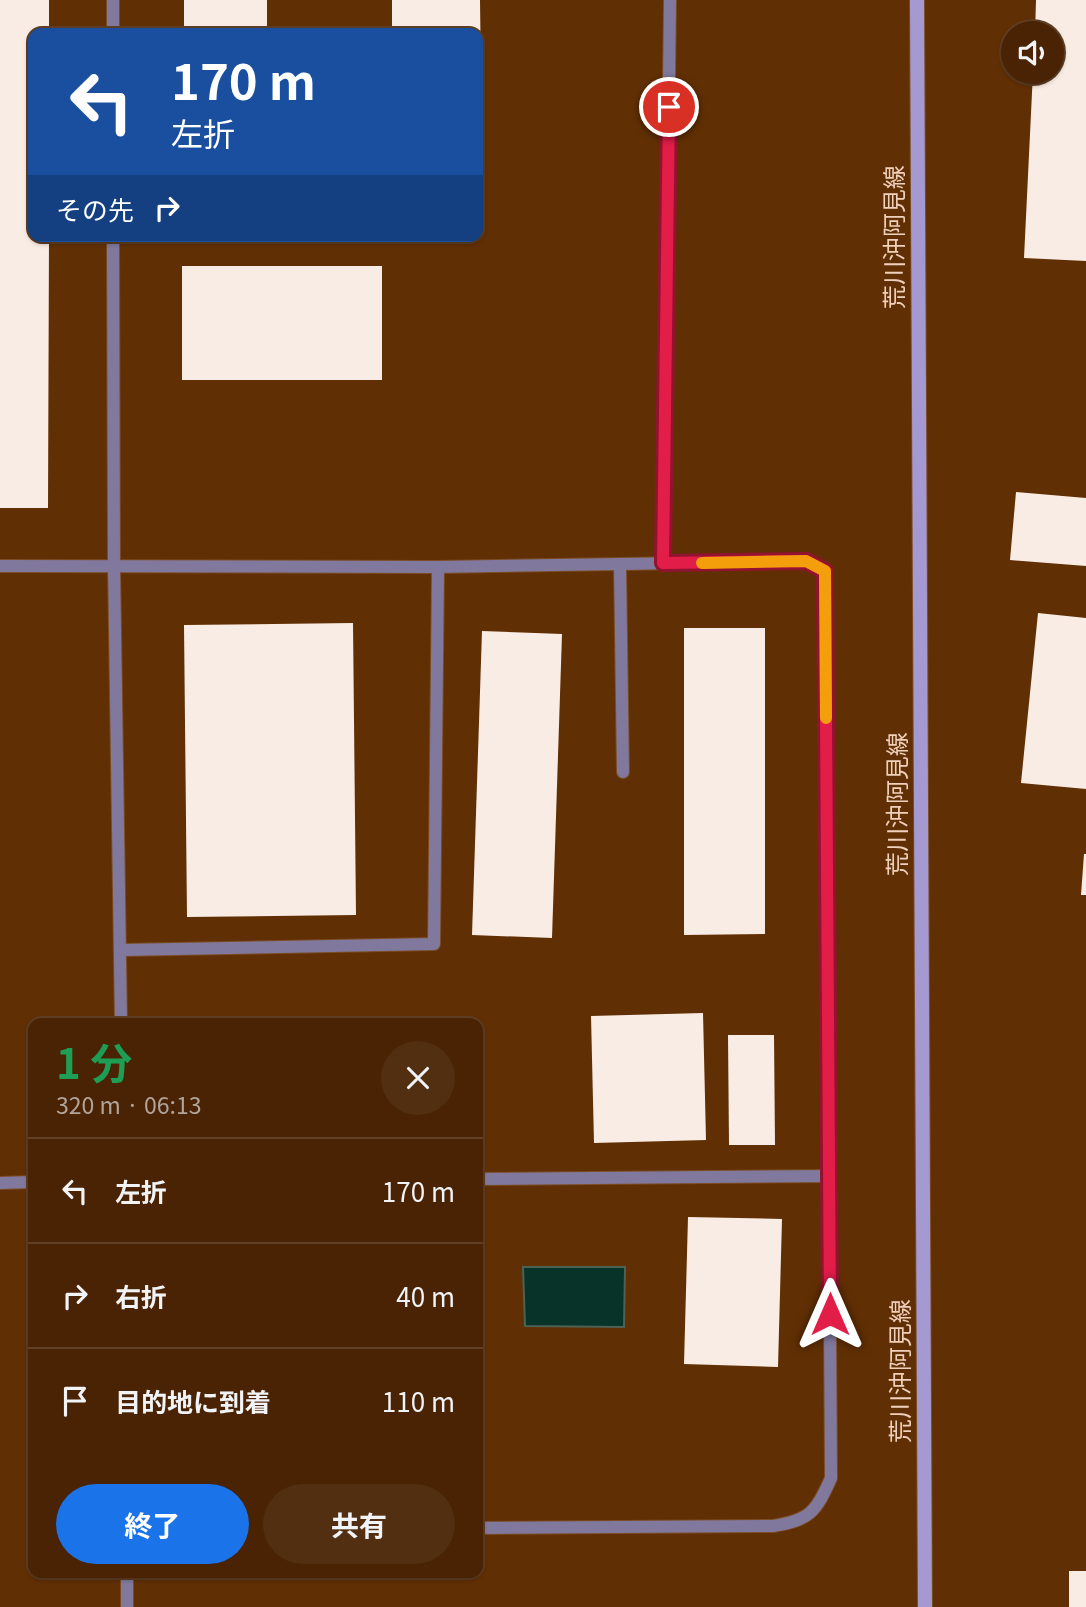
<!DOCTYPE html>
<html lang="ja">
<head>
<meta charset="utf-8">
<style>
  body { margin:0; font-family:Georgia,"Noto Sans JP",serif; background:#532f12; color:#f1f3f6; height:100vh; display:flex; flex-direction:column; font-size:26px; white-space:nowrap }
  * { box-sizing:border-box; margin:0 }
  p { font-size:23px; color:#b1a49a }
  .icon { flex:none; width:38px; height:38px; fill:none; stroke:currentColor; stroke-width:2; stroke-linecap:round; stroke-linejoin:round }
  .map { position:relative; flex:1; overflow:hidden }
  .details { position:absolute; left:28px; top:1018px; width:455px; height:560px; display:flex; flex-direction:column; background:#492303; border-radius:14px; box-shadow:0 2px 5px #0004,0 0 0 2px #614025 }
  .details>* { flex:none }
  .guide { position:absolute; left:28px; top:28px; width:455px; height:214px; border-radius:14px; box-shadow:0 2px 5px #0004,0 0 0 2px #614025; background:#1a4fa0; color:#fff; overflow:hidden }
  .controls { position:absolute; left:1001px; top:21px; display:grid; gap:14px }
  .controls a { display:grid; place-items:center; width:63px; height:63px; border-radius:50%; background:#492303; box-shadow:0 2px 5px #0004,0 0 0 2px #614025; font-size:35px }
  .pin { position:absolute; display:grid; place-items:center; width:60px; height:60px; color:#fff; margin:-30px; border:4px solid #fff; border-radius:50%; box-shadow:0 2px 7px #0007 }
  .me { position:absolute; width:77px; margin:-38px; rotate:0deg; stroke-linejoin:round; filter:drop-shadow(0 0 5px #0008) }
  .turn { display:flex; align-items:center; gap:24px; height:147px; padding:0 28px; font-size:32px }
  .turn .icon { width:91px; height:91px; stroke-width:2.5 }
  .turn b { display:block; font-size:49px; line-height:60px }
  .then { display:flex; align-items:center; height:66px; padding:0 28px; background:#0003; gap:14px; font-size:26px }
  .round { display:grid; place-items:center; flex:none; width:74px; height:74px; border-radius:37px; background:#532f12 }
  .headline { display:flex; align-items:center; justify-content:space-between; height:119px; padding:0 28px }
  h1 { font-size:42px; font-weight:700; line-height:52px; color:#1e9e55 }
  .primary-button { display:flex; gap:14px; margin-top:auto; padding:14px 28px }
  .primary-button a { flex:1; height:80px; border-radius:42px; background:#1a73e8; color:#fff; font-size:28px; font-weight:700; line-height:80px; text-align:center }
  .primary-button a+a { background:#532f12; color:#f1f3f6 }
  ul { padding:0; list-style:none }
  li { display:flex; align-items:center; gap:21px; height:105px; padding:0 28px; border-top:2px solid #614025 }
  li div { flex:1 }
  li b { display:block; font-size:26px }
  li em { font-style:normal }
  .map>svg:first-child { display:block }
</style>
</head>
<body>
<div class="map">
<svg width="1086" height="1607" viewBox="0 0 1086 1607">
  <rect width="100%" height="100%" fill="#612f04"/>
  <!-- water -->
  <polygon fill="#083329" stroke="#4d6255" stroke-width="2" points="523,1267 625,1267 624,1327 525,1326"/>
  <!-- building -->
  <g fill="#f9ece4">
    <polygon points="0,0 49,0 49,33 33,33 33,236 49,236 48,508 0,508"/>
    <rect x="184" y="0" width="83" height="33"/>
    <polygon points="392,0 480,0 482,162 478,162 478,33 392,33"/>
    <polygon points="1036,0 1086,0 1086,261 1024,258 1033,72 1052,72 1052,33 1035,33"/>
    <rect x="182" y="266" width="200" height="114"/>
    <polygon points="1016,492 1086,498 1086,566 1010,560"/>
    <polygon points="1038,613 1086,618 1086,789 1021,783"/>
    <polygon points="353,623 356,915 187,917 184,625"/>
    <polygon points="684,628 765,628 765,934 684,935"/>
    <polygon points="482,631 562,634 552,938 472,935"/>
    <polygon points="1084,854 1086,854 1086,895 1081,895"/>
    <polygon points="703,1013 706,1140 594,1143 591,1016"/>
    <polygon points="728,1035 774,1035 775,1145 729,1145"/>
    <polygon points="688,1217 782,1219 778,1367 684,1364"/>
    <rect x="1069" y="1571" width="17" height="36"/>
  </g>
  <g fill="none" stroke-linecap="round" stroke-linejoin="round">
    <defs>
      <g id="service">
        <polyline points="113,0 113,33"/>
        <polyline points="113,236 114,565 121,1024"/>
        <polyline points="663,563 670,0"/>
        <path d="M0,566l438,1 368,-6 19,10 6,907c-15,34 -21,42 -58,48l-295,2"/>
        <polyline points="620,566 623,772"/>
        <polyline points="122,950 434,944 438,567"/>
        <polyline points="478,1179 830,1176"/>
        <polyline points="0,1183 33,1182"/>
        <polyline points="127,1573 127,1607"/>
      </g>
      <polyline id="secondary" points="917,0 925,1607"/>
    </defs>
    <!-- service casing -->
    <use href="#service" stroke="#7b4c25" stroke-width="14"/>
    <!-- secondary casing -->
    <use href="#secondary" stroke="#7b4c25" stroke-width="16"/>
    <!-- service -->
    <use href="#service" stroke="#80799d" stroke-width="12"/>
    <!-- secondary -->
    <use href="#secondary" stroke="#a599d2" stroke-width="14"/>
  </g>
  <g fill="none" stroke-linecap="round" stroke-linejoin="round">
    <defs>
      <polyline id="route" points="669,107 663,563 806,561 825,571 830,1314"/>
    </defs>
    <!-- route casing -->
    <use href="#route" stroke="#92132f" stroke-width="18"/>
    <!-- route -->
    <use href="#route" stroke="#e11d48" stroke-width="12"/>
    <!-- slow -->
    <polyline stroke="#f59e0b" stroke-width="12" points="702,563 806,561 825,571 826,718"/>
  </g>
  <g text-anchor="middle" stroke-width="7" stroke-linejoin="round" paint-order="stroke">
    <!-- street labels -->
    <g font-size="24" fill="#efd0bc" stroke="#612f04">
      <text transform="translate(895 237) rotate(-90)" y="8">荒川沖阿見線</text>
      <text transform="translate(898 804) rotate(-90)" y="8">荒川沖阿見線</text>
      <text transform="translate(901 1371) rotate(-90)" y="8">荒川沖阿見線</text>
    </g>
  </g>
</svg>
<div class="controls">
<a><svg class="icon" aria-label="sound" viewBox="0 0 24 24"><path d="M4 9h4l5-4v14l-5-4H4zM17 9q2 3 0 6"/></svg></a>
</div>
<div class="pin" style="left:669px;top:107px;background:#d93025"><svg class="icon" aria-label="arrive" viewBox="0 0 24 24"><path d="M6 21V4h12l-3 4 3 4H6"/></svg></div>
<svg class="me" style="left:830px;top:1314px" viewBox="-20 -20 40 40"><path d="M0-17L14 15 0 8-14 15z" fill="#e11d48" stroke="#fff" stroke-width="4"/></svg>
<div class="guide">
<div class="turn"><svg class="icon" aria-label="left" viewBox="0 0 24 24"><path d="M17 20v-9H6M10 6l-5 5 5 5"/></svg><div><b>170 m</b>左折</div></div>
<div class="then">その先<svg class="icon" aria-label="right" viewBox="0 0 24 24"><path d="M7 20v-9h11M14 6l5 5-5 5"/></svg></div>
</div>
<section class="details">
<div class="headline"><div><h1>1 分</h1><p>320 m · 06:13</p></div><a class="round"><svg class="icon" aria-label="close" viewBox="0 0 24 24"><path d="M6 6l12 12M18 6L6 18"/></svg></a></div>
<ul>
<li><svg class="icon" aria-label="left" viewBox="0 0 24 24"><path d="M17 20v-9H6M10 6l-5 5 5 5"/></svg><div><b>左折</b></div><em>170 m</em></li>
<li><svg class="icon" aria-label="right" viewBox="0 0 24 24"><path d="M7 20v-9h11M14 6l5 5-5 5"/></svg><div><b>右折</b></div><em>40 m</em></li>
<li><svg class="icon" aria-label="arrive" viewBox="0 0 24 24"><path d="M6 21V4h12l-3 4 3 4H6"/></svg><div><b>目的地に到着</b></div><em>110 m</em></li>
</ul>
<div class="primary-button"><a>終了</a><a>共有</a></div>
</section>
</div>
</body>
</html>
